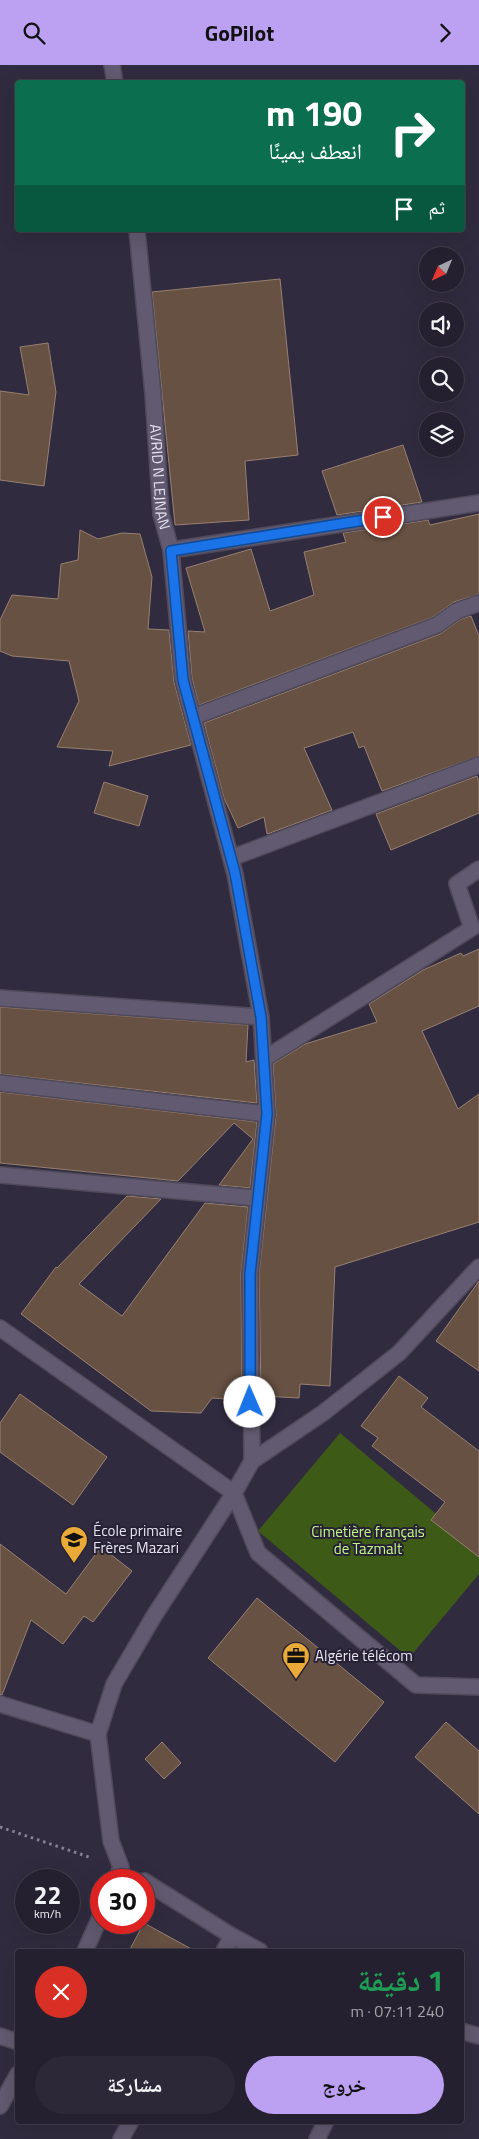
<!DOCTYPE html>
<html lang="ar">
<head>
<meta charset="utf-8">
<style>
  body { margin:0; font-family:"Titillium Web","Noto Naskh Arabic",sans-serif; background:#2d2837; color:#f1f3f6; direction:rtl; height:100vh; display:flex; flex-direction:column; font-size:19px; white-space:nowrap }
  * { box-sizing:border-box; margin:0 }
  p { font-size:16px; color:#a3a3aa }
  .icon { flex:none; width:28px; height:28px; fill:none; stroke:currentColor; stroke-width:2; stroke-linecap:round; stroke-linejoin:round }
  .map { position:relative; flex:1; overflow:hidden; direction:ltr }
  .drawer { position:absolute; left:15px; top:1884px; width:449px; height:175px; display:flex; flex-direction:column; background:#25202f; border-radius:5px; box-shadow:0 5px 20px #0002,0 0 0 1px #423e4b; direction:rtl }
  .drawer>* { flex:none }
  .banner { position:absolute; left:15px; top:15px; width:450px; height:152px; border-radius:5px; box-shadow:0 5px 20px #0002,0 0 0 1px #423e4b; direction:rtl; background:#0b6e4f; color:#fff; overflow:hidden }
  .needle { width:32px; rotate:224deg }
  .fabs { position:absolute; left:419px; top:182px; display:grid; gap:10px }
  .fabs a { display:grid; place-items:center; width:45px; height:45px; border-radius:50%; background:#25202f; box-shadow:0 5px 20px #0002,0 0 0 1px #423e4b; font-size:25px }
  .speed { position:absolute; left:15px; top:1804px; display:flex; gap:10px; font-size:25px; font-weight:700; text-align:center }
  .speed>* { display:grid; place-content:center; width:65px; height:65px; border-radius:50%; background:#25202f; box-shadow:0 5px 20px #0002,0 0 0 1px #423e4b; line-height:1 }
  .speed small { font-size:12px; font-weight:400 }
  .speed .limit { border:8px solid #d22; background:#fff; color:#111 }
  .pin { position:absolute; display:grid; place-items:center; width:42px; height:42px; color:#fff; margin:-21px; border:2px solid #fff; border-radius:50%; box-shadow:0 1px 5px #0007 }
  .me { position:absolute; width:55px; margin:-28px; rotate:359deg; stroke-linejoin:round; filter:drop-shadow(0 0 4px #0008) }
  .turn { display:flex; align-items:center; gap:18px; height:105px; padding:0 20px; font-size:22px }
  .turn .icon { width:65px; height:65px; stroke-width:2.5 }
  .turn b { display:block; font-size:35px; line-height:42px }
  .then { display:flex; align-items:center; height:48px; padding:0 20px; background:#0003; gap:10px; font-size:19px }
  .round { display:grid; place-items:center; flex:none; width:52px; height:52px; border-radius:26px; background:#2d2837 }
  .headline { display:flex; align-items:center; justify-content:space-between; height:85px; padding:0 20px }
  h1 { font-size:30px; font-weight:700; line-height:38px; color:#1e9e55 }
  .cta { display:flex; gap:10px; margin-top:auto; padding:10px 20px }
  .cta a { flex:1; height:58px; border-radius:30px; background:#bca0f2; color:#111; font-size:20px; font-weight:700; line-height:58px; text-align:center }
  .cta a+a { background:#2d2837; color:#f1f3f6 }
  header { display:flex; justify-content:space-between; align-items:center; height:65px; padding:0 20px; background:#bca0f2; color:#111; font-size:22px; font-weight:700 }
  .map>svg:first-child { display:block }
</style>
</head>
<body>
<header><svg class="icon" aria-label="forward" viewBox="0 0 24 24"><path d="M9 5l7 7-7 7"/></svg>GoPilot<svg class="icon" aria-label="search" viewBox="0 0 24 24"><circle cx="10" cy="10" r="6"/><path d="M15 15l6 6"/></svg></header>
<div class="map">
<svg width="479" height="2074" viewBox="0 0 479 2074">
  <rect width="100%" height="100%" fill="#312b3f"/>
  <!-- green -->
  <polygon fill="#3d5b17" points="340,1368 479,1485 479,1509 409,1593 258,1466"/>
  <!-- building -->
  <g fill="#675143" stroke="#988071">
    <polygon points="280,214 298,390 245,396 249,455 175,460 152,227"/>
    <polygon points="48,278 56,327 44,421 0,415 0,326 29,330 20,282"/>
    <polygon points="403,380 422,437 337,450 322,406"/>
    <polygon points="479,449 479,529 454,537 433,552 199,640 192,613 188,566 205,567 186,503 251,484 270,546 314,530 304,487 346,477 343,468 428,455 430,460"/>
    <polygon points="80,465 98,474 122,468 140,469 152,512 148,564 169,565 174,617 191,680 109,701 113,686 57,682 79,636 69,596 12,591 0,586 0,555 12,530 58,534 61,499 78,495"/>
    <polygon points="471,551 479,571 479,691 382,726 364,681 359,683 353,667 304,683 332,745 270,768 267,769 264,752 238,763 224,733 204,658 440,569 461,554"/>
    <polygon points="477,711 479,717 479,748 391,785 376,749"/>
    <polygon points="104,717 148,731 139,761 94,748"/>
    <polygon points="479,884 479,941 422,966 458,1044 479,1029 479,1157 335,1202 330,1321 300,1319 299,1333 261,1331 259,1209 276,1050 273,999 305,979 377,957 369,939 423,905 461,888 463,891"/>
    <polygon points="0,942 248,960 246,997 254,995 257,1038 0,1009"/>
    <polygon points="0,1027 257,1057 250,1123 219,1120 253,1074 234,1058 178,1116 0,1098"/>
    <polygon points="127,1131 161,1134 79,1219 122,1251 205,1138 248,1142 241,1209 242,1330 240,1335 212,1333 201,1348 151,1346 21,1249 56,1202 57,1203"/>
    <polygon points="479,1216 479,1306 436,1276"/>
    <polygon points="399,1311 428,1333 421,1342 479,1386 479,1492 431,1455 445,1437 372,1381 378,1373 361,1361"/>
    <polygon points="20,1329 107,1392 73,1440 0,1387 0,1358"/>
    <polygon points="0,1479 66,1529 101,1482 132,1506 93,1557 84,1551 63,1579 31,1555 2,1630 0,1630"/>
    <polygon points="257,1533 384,1637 335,1697 208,1593"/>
    <polygon points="446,1657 479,1686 479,1749 415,1692"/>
    <polygon points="162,1677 181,1698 164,1714 145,1694"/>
    <polygon points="144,1858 195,1886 129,1886"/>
  </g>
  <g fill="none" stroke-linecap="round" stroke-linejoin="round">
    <defs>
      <g id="minor">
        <polyline points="112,0 115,18"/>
        <path id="s1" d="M137,165l16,164 8,120 10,36 12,130 52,194 26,143 6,97 -17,160 2,187"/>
        <polyline points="171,485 479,438"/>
        <polyline points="193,652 437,560 457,546 479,538"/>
        <polyline points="231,793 479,700"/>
        <polyline points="0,933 261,952"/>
        <polyline points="264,994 472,863 457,819 479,804"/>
        <polyline points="0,1018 267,1049"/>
        <polyline points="0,1110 257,1133"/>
        <polyline points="479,1202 399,1288 323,1348 252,1396 234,1428 258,1488 416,1620 479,1622"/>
        <polyline points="0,1263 234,1428 154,1551 114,1619 98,1669 111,1776 121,1802 116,1815"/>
        <polyline points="0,1639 98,1669"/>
        <polyline points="144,1816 232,1871 224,1886"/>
        <polyline points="232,1871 260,1886"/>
        <polyline points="85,1886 101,1850"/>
        <polyline points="461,1966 479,1971"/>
        <polyline points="0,1971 18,1977"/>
        <polyline points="0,2041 18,2009"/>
        <polyline points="121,2074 131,2056"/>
        <polyline points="317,2074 326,2056"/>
      </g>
    </defs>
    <!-- minor casing -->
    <use href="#minor" stroke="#4f495a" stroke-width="18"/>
    <!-- path -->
    <polyline stroke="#878293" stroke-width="3" stroke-dasharray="2.5 4" stroke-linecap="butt" points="0,1762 92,1793"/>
    <!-- minor -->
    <use href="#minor" stroke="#615a70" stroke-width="15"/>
  </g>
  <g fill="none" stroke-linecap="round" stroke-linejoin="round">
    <defs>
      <polyline id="route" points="250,1337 250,1209 267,1049 261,952 235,808 183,615 171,486 383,452"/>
    </defs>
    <!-- route casing -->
    <use href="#route" stroke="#114b97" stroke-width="12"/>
    <!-- route -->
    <use href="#route" stroke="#1a73e8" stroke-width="9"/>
  </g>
  <!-- icons -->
  <defs>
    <symbol id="school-pin" viewBox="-11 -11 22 30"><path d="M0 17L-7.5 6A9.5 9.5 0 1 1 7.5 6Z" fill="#e9aa38" stroke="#272135"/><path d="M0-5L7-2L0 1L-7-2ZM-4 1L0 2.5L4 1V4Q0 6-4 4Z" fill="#111"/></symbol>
    <symbol id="office-pin" viewBox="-11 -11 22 30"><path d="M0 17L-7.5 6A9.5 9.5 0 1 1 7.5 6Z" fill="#e9aa38" stroke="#272135"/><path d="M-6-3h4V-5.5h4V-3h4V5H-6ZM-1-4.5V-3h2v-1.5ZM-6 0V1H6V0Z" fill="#111"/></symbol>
  </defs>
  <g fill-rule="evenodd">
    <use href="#school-pin" x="58" y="1459" width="32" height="43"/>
    <use href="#office-pin" x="280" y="1575" width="32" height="43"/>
  </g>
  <g text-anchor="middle" stroke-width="4" stroke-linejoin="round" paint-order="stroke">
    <!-- street labels -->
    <g font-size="15" fill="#e7e3f1" stroke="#272135">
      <text dy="5" stroke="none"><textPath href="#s1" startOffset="248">AVRID N LEJNAN</textPath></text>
    </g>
    <!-- poi labels -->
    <g font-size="15" fill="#e7e3f1" stroke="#272135" text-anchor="start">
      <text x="93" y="1471">École primaire<tspan x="93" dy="17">Frères Mazari</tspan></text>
      <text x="315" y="1596">Algérie télécom</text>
    </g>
    <!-- park labels -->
    <g font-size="15" fill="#c1f689" stroke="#272135">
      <text x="368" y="1472">Cimetière français<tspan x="368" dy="17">de Tazmalt</tspan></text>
    </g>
  </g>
</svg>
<div class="fabs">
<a><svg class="needle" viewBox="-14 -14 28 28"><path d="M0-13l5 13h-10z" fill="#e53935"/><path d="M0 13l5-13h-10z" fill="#a3a3aa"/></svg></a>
<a><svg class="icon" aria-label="sound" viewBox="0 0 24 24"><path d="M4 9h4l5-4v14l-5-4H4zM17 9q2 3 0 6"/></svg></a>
<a><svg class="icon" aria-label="search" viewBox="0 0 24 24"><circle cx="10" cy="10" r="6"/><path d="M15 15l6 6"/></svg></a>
<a><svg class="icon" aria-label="layers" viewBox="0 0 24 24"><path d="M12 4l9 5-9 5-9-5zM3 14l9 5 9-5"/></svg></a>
</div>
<div class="speed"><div>22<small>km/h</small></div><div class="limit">30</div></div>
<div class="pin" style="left:383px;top:452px;background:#d93025"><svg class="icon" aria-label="arrive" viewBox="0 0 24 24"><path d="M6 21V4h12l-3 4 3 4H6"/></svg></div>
<svg class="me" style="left:250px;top:1337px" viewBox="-20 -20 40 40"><circle r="19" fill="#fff"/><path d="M0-13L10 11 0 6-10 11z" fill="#1a73e8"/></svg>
<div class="banner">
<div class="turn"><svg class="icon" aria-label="right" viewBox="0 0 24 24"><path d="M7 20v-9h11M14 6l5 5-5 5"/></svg><div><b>190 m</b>انعطف يمينًا</div></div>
<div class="then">ثم<svg class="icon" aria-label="arrive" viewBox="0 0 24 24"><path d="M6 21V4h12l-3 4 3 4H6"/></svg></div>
</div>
<section class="drawer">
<div class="headline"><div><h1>1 دقيقة</h1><p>240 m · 07:11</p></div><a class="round" style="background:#d93025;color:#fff"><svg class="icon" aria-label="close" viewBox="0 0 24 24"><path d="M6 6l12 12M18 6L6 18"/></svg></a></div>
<div class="cta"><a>خروج</a><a>مشاركة</a></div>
</section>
</div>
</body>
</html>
